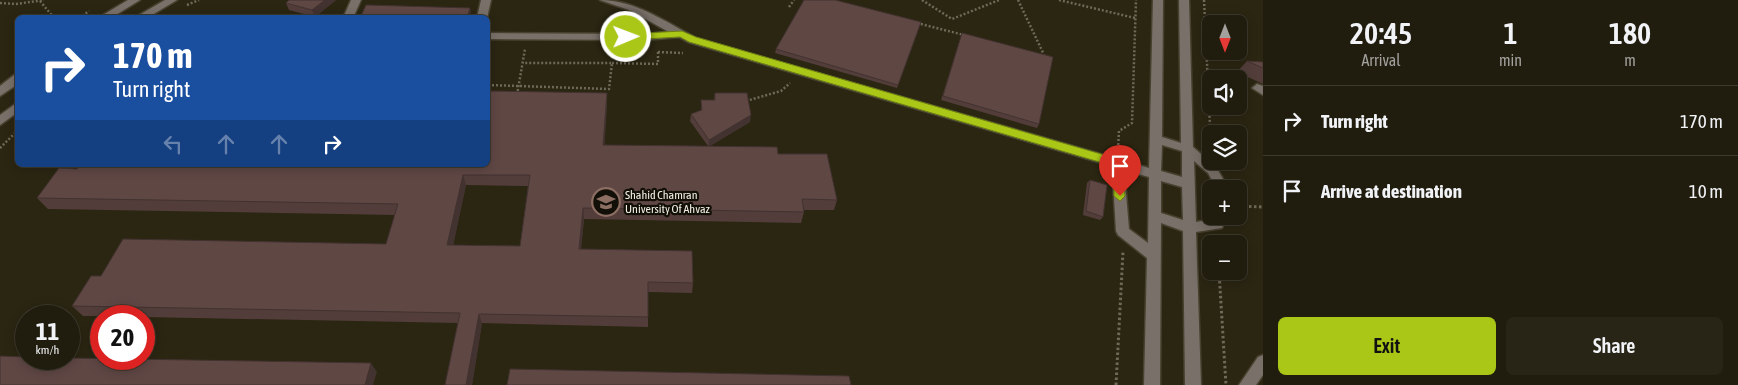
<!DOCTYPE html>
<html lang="en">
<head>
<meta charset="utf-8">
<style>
  body { margin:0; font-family:"Asap Condensed",sans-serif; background:#282517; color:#f1f3f6; height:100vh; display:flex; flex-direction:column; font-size:19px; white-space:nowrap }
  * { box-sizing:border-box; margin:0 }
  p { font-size:16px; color:#a2a19e }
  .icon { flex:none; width:28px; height:28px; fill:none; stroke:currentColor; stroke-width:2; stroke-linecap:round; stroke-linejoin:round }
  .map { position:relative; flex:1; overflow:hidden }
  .panel { display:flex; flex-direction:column; background:#201c0e; width:475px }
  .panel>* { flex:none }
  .hud { position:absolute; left:15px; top:15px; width:475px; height:152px; border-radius:8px; box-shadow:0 2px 12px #0003,0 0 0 1px #3d3a2e; background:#1a4fa0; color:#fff; overflow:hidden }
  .needle { width:32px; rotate:180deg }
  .controls { position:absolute; left:1202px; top:15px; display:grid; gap:10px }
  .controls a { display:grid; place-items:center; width:45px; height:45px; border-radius:8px; background:#201c0e; box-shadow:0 2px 12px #0003,0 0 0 1px #3d3a2e; font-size:25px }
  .speed { position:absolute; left:15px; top:305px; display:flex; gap:10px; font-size:25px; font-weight:700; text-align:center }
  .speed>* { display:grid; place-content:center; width:65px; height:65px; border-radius:50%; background:#201c0e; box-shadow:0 2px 12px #0003,0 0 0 1px #3d3a2e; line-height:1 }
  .speed small { font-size:12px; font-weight:400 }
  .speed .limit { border:8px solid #d22; background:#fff; color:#111 }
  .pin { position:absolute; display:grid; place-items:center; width:42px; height:42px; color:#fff; margin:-51px -21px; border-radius:50% 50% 50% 0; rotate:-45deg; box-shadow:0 0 5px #0007 }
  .pin .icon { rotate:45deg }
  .me { position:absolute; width:55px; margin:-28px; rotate:89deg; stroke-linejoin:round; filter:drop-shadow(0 0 4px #0008) }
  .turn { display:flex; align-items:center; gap:18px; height:105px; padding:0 15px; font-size:22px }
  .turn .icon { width:65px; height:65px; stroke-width:2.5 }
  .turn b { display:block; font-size:35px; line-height:42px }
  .lanes { display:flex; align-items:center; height:48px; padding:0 15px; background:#0003; justify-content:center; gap:25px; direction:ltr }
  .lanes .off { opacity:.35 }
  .eta { display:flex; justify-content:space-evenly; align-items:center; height:85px; text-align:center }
  .eta b { font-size:30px; font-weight:600; line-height:35px }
  .primary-button { display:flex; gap:10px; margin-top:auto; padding:10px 15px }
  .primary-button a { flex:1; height:58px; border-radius:8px; background:#aac718; color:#111; font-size:20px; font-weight:600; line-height:58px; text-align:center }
  .primary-button a+a { background:#282517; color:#f1f3f6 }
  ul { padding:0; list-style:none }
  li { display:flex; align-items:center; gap:15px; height:70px; padding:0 15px; border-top:1px solid #3d3a2e }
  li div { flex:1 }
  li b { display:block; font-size:19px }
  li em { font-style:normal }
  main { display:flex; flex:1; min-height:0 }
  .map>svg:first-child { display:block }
</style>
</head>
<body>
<main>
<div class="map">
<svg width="1263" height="385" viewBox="0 0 1263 385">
  <rect width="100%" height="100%" fill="#2b2612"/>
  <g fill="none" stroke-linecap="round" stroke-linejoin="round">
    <defs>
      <g id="minor">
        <polygon points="128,0 140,0 111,18 98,18"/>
        <polygon points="165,0 177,0 147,18 134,18"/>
        <polygon points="351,0 361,0 353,18 343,18"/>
        <polygon points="481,0 491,0 487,18 477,18"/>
        <path d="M600,0c35,0 66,22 96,38l453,130 4,-168h10l-1,137 19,6 -2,-143h10l4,147 23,20 13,22h-12l-9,-16 -14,-12 2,61 17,-3 1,-3h13l-5,12 -26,4 5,153h-16l-2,-154 -22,-8 -1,162h-16l3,-127 -29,-23 -2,-4 -4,-65 -424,-124 -9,-5 -34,3 -157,-1v-6l157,1 24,-2 -40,-22zM1162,145l20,6v26l-21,-6zM1124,170l25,7 -1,66 -19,-14zM1161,181l21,6 1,33 -22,-7z"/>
        <polygon points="14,75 18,75 18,84 0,96 0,86"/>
        <polygon points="1257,84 1263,86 1263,95 1252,88"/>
        <polygon points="18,102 18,112 0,125 0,115"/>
        <polygon points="1263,355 1263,375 1256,385 1239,385 1258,357"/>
      </g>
    </defs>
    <!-- minor casing -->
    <use href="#minor" stroke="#47422f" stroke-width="3"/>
    <!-- path-far1 -->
    <g stroke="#6e6958" stroke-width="2.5" stroke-dasharray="2 2" stroke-linecap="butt">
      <polyline points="922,0 952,19 999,0"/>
      <polyline points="1018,0 1046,59"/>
      <polyline points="1059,0 1135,18"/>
      <polyline points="1204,0 1211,147"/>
      <polyline points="40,1 54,18"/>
      <polyline points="0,3 16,4 44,0"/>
      <polyline points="187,5 199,0"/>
      <polyline points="789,7 794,0"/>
      <polyline points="79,18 89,11"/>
      <polyline points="917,23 964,35"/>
      <polyline points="658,52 683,53"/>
      <polyline points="612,63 658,64 658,51"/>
      <polyline points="488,85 609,89 612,63 523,63"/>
      <polyline points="517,95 525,49"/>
      <polyline points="746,101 781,91 790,83"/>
      <polyline points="0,148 18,130"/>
      <polyline points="1118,149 1119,131 1132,123 1136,0"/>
    </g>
    <!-- path -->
    <g stroke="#6e6958" stroke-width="3" stroke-dasharray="2.5 2.5" stroke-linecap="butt">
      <polyline points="1239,206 1263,207"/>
      <polyline points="1219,271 1226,385"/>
      <polyline points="1116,385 1123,252"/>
    </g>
    <!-- minor -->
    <use href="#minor" fill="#797069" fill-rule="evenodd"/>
  </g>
  <!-- wall -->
  <g fill="#523d3a" fill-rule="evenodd">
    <polygon points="336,0 315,17 289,10 286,3"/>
    <polygon points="921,22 897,88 775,53 776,49"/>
    <polygon points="962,33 1039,124 1037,128 941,100"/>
    <polygon points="1247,61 1263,62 1263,84 1237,72"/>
    <path d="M715,93l35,29 -40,24 68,8 59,46 -3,10h-31l1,2 -3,11 -217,-4 -3,30 112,34 -1,10 -44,-1v35l-166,-4 -10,62h-27l13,-62 -314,-6v-1h-61l-11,-10 29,-30 285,-32 9,-29 -347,-6 -11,-11 40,-29 411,-4 119,-61 -3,41 104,1 -18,-25 1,-7 10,-4v-10h13zM466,185l62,1 -8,60 -67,-1z"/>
    <polygon points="1090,180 1103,217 1100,220 1083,215 1087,183"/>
  </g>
  <!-- shaded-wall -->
  <g fill="#423230">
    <polygon points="325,0 336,0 315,17 312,10"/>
    <polygon points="470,8 471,11 469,18 467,18"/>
    <polygon points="607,93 607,104 604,155 603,145"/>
    <polygon points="751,115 750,122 708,147 709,140"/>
    <polygon points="463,175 466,185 451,256 447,245"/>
    <polygon points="583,208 584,219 580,259 579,249"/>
    <polygon points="479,314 482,323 472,385 466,385"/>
    <polygon points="371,363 377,372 373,385 365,385"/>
  </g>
  <!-- building -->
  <g fill="#5f4744" stroke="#423230" fill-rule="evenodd">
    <polygon points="289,0 325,0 312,10 286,3"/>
    <polygon points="804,0 835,0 921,22 898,85 776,49"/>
    <polygon points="366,5 470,8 467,18 360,18"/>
    <polygon points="962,33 1053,57 1039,124 943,96"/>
    <polygon points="1247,61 1263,62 1263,68"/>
    <path d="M488,91l119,2 -4,52 174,2 1,7h49l10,46 -35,-1 2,13 -221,-4 -4,41 113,2 1,32 -45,-1v35l-169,-3 -13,71h-21l15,-72 -388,-7 19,-30h10l22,-37 263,5 12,-40 -361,-6 22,-30 18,1 3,-4h408zM463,175h67l-10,71 -73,-1z"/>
    <polygon points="715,93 747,93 751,115 709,140 691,114 702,110 701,100 715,100"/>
    <polygon points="1090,180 1107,185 1103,217 1086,211"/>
    <polygon points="0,356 26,357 26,359 69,359 69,358 371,363 365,385 0,385"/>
    <polygon points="510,369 849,376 851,385 507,385"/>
  </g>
  <!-- route -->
  <polygon fill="#aac718" stroke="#6e8110" points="682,31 696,37 1122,160 1125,196 1120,201 1114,196 1113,166 689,42 680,37 626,40 621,37 626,34"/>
  <!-- icons -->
  <defs>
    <symbol id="university-ring" viewBox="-11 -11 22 22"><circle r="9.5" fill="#110f07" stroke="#8d6e63" stroke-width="1.5"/><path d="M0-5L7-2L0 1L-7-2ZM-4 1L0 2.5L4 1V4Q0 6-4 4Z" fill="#8d6e63"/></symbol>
  </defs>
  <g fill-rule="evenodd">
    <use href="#university-ring" x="590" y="186" width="32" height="32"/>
  </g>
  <g text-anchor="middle" stroke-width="4.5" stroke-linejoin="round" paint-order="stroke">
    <!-- poi labels -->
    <g font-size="12" fill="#f4f0e4" stroke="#110f07" text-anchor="start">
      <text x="625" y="199">Shahid Chamran<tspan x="625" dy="14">University Of Ahvaz</tspan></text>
    </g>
  </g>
</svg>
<div class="controls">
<a><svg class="needle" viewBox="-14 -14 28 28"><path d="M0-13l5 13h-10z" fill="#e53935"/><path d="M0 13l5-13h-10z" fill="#a2a19e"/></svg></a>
<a><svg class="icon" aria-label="sound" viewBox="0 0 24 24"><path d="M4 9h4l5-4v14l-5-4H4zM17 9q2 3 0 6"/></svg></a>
<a><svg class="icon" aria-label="layers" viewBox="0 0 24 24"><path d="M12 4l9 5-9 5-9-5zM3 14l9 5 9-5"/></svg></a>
<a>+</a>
<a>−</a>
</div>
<div class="speed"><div>11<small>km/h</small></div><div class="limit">20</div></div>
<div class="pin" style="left:1120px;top:196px;background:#d93025"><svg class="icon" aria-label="arrive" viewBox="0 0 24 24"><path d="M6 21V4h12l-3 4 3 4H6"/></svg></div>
<svg class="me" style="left:626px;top:37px" viewBox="-20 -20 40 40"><circle r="17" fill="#aac718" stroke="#fff" stroke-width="3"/><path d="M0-11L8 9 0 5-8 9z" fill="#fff"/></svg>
<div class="hud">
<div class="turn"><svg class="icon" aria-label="right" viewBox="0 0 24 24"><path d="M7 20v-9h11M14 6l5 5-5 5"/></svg><div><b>170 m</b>Turn right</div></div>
<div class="lanes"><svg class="icon off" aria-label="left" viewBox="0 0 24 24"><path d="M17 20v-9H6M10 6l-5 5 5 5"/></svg><svg class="icon off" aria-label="ahead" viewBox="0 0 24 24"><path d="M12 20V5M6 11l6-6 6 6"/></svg><svg class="icon off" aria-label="ahead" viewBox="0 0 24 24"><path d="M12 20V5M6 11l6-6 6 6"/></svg><svg class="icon" aria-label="right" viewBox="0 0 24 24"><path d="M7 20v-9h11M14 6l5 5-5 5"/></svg></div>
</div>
</div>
<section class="panel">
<div class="eta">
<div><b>20:45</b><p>Arrival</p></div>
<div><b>1</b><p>min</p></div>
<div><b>180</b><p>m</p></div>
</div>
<ul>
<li><svg class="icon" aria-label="right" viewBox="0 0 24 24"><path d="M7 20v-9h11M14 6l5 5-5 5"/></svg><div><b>Turn right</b></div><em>170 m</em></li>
<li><svg class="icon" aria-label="arrive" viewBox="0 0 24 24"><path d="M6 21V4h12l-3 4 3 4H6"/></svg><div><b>Arrive at destination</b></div><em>10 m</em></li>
</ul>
<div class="primary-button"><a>Exit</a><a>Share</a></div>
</section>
</main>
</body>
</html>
